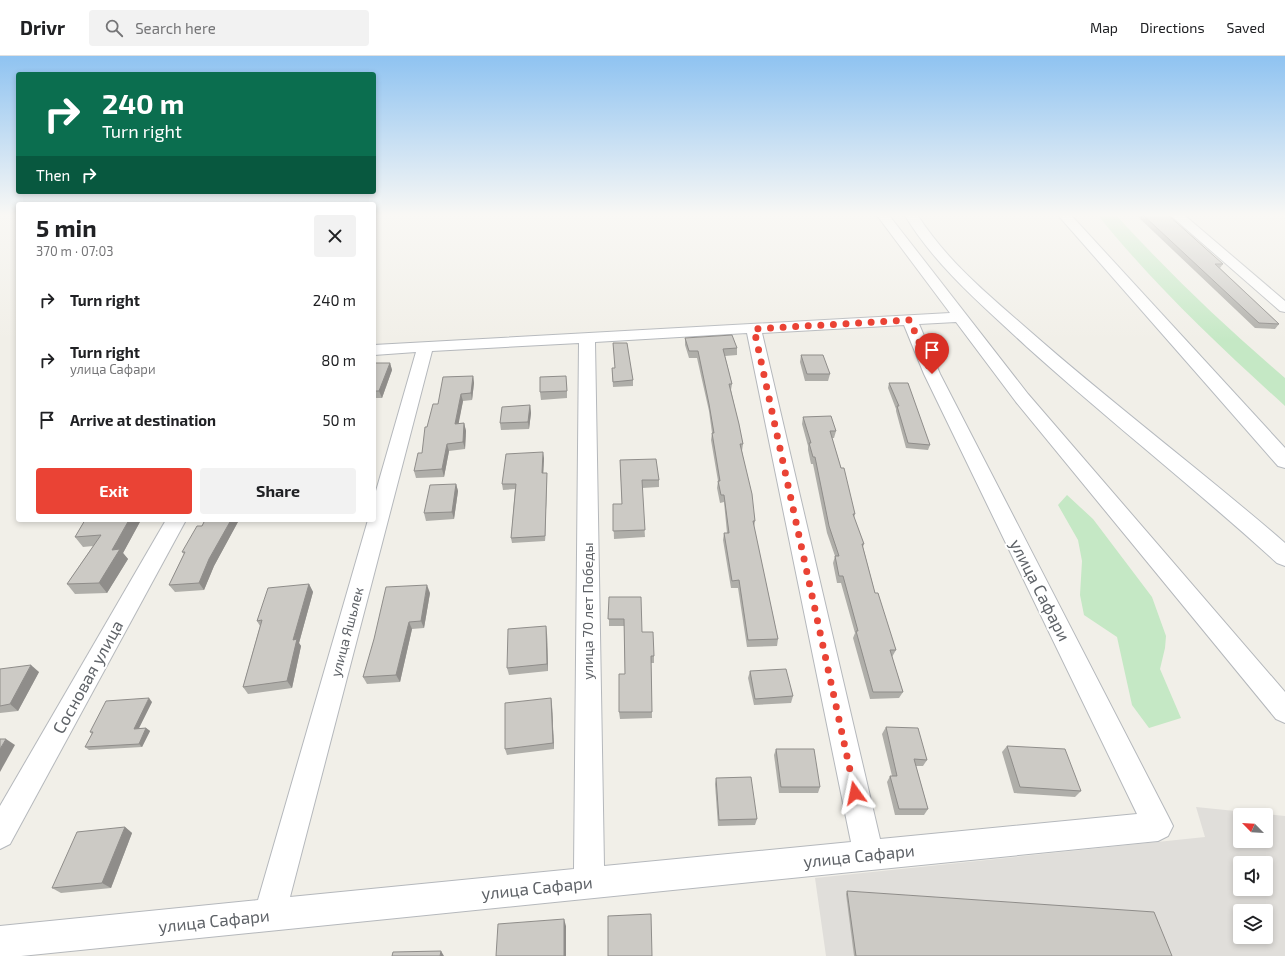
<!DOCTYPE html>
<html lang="en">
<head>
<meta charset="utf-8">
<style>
  body { margin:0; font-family:"Exo 2",sans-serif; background:#f2f2f2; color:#202124; height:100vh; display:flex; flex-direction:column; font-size:15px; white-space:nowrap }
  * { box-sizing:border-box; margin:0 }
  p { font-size:13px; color:#757577 }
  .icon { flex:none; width:22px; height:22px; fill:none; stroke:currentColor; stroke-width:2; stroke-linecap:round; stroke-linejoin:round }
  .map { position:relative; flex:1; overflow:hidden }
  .panel { position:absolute; left:16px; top:146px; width:360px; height:320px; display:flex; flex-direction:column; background:#fff; border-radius:4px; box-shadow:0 2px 6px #0003 }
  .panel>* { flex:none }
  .guide { position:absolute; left:16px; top:16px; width:360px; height:122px; border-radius:4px; box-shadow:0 2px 6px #0003; background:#0b6e4f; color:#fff; overflow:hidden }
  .needle { width:26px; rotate:294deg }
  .controls { position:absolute; left:1233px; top:752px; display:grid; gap:8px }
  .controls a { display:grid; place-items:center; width:40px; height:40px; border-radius:4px; background:#fff; box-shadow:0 2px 6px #0003; font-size:20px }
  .pin { position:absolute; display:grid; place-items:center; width:34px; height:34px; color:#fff; margin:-41px -17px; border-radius:50% 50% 50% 0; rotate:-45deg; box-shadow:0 0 4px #0007 }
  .pin .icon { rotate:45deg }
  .me { position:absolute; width:44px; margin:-22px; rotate:348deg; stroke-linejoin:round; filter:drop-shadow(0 0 3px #0008) }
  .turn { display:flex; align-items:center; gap:14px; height:84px; padding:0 20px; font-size:18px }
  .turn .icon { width:52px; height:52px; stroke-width:2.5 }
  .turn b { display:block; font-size:28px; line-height:34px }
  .then { display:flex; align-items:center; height:38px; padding:0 20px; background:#0003; gap:8px; font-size:15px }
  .round { display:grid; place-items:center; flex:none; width:42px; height:42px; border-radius:4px; background:#f2f2f2 }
  .headline { display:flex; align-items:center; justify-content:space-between; height:68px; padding:0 20px }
  h1 { font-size:24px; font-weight:700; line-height:30px }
  .cta { display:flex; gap:8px; margin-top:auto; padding:8px 20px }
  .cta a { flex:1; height:46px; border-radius:4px; background:#ea4335; color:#fff; font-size:16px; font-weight:700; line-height:46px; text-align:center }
  .cta a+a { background:#f2f2f2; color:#202124 }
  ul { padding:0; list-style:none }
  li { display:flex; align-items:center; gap:12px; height:60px; padding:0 20px }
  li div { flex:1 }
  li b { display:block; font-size:15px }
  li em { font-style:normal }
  header { display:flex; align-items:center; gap:24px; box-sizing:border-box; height:56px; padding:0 20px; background:#fff; border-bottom:1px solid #e0e0e0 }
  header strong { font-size:19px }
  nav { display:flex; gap:22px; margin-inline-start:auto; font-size:14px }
  .search { width:280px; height:36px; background:#f2f2f2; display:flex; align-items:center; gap:10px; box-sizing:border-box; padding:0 14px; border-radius:4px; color:#757577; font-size:15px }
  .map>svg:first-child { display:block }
</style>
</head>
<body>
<header>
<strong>Drivr</strong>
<div class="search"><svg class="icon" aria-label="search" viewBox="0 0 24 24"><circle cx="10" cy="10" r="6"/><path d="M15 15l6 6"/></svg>Search here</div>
<nav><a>Map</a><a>Directions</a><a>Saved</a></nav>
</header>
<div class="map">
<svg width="1285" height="900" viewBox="0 0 1285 900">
  <rect width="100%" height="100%" fill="#f1efe8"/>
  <!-- industrial -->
  <path fill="#e0deda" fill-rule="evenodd" d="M1196,751l89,9v140h-459l-11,-78 390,-41zM1240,759h26v26h-26zM1240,807h26v26h-26zM1240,855h26v26h-26z"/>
  <!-- green -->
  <g fill="#c5e8c5">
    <path d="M1097,158h18c53,58 110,113 170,164v28c-66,-60 -132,-122 -188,-192z"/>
    <polygon points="1067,439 1093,463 1152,541 1166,580 1165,592 1160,613 1181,662 1149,672 1132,649 1117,581 1084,559 1080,539 1082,505 1078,484 1058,449"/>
  </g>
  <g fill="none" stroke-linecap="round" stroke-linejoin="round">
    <defs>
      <g id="street">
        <path d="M876,158h12l140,180 257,298v31l-9,-4 -260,-317 -60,-80 -37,2 21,50 228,442 5,10 -5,10 -10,5 -1137,115h-21v-30l258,-26 110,-380h6v-22l42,-146 -42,3v-10l576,-32zM904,269l20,49 213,440 -257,25 -118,-506zM747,277l104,509 -247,24 -9,-524zM579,287l-5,526 -284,28 142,-546z"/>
        <polygon points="1169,158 1183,158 1285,245 1285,256 1280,255"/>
        <polygon points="166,464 186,464 10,788 0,793 0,750"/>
      </g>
      <g id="secondary">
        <path d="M904,158h13c30,48 73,82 115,119 82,72 170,138 253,210v23l-8,-3c-81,-74 -168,-142 -250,-216 -45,-42 -91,-80 -123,-133z"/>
        <polygon points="1057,158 1070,158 1285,392 1285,412 1278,410"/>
      </g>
    </defs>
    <!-- street casing -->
    <use href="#street" stroke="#b5b8bc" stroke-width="2"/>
    <!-- secondary casing -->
    <use href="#secondary" stroke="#b6babf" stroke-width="2"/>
    <!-- street -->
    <use href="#street" fill="#fff" fill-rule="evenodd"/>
    <!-- secondary -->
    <use href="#secondary" fill="#fff" fill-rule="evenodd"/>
  </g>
  <!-- wall -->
  <g fill="#afaea9">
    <polygon points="1135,158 1167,158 1223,208 1220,212 1279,268 1275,273 1255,272"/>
    <polygon points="685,282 737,292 737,299 725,300 732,328 731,334 743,388 742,395 755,465 754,471 778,583 777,590 747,591 738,532 731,532 723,484 724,477 727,477 724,446 720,447 717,432 718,425 711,384 712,377 709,355 697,302 689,302 685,289"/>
    <polygon points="801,299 830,318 828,325 805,325 800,306"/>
    <polygon points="374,307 390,307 392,314 382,342 374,342"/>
    <polygon points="612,312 633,324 633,330 613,331"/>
    <polygon points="473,320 474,327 472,344 463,345 458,368 464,367 466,375 465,393 449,395 444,421 416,422 414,415 422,397 427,371"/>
    <polygon points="567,327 567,342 541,344 540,336"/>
    <polygon points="889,327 930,389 928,394 906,392 896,355 896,353 888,332"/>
    <polygon points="530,349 531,357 529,373 501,374 500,367"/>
    <polygon points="803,361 836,375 834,382 832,382 855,458 854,462 864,488 863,491 875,537 896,594 892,601 903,636 899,642 870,643 853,582 855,577 841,527 837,527 833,507 835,500 827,477 813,408 811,408 808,394 808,390 802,368"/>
    <polygon points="544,402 543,417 547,417 547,422 545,485 512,487 511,482 515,433 503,434 502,428"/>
    <polygon points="620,404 659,424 659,431 642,432 645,481 614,483 613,448 622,448"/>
    <polygon points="456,428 458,435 454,463 426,465 424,457"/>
    <polygon points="85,464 141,464 123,497 128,503 107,537 75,538 67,528 93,490 83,491 75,481"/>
    <polygon points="205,464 239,464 214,510 204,534 175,536 169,529 184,498 182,496 202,470"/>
    <polygon points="309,528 313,536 299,587 301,590 292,632 248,638 243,631 260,570 257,565"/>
    <polygon points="430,537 424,572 412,573 400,626 367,628 363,621"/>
    <polygon points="609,541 642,576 654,600 654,607 651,607 652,662 620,663 619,656 625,618 624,570 609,570"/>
    <polygon points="547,577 548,615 509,619 507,612"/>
    <polygon points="0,613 39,616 18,655 0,657"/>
    <polygon points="750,615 793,640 791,647 754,649 748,622"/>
    <polygon points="551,642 552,649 554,693 507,699 505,693"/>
    <polygon points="152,646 139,672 146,672 150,675 142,691 89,694 85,691 92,678 90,676"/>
    <polygon points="886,671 927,704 923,710 916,710 928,753 924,759 895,759 887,726 890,720 892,720 882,678"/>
    <polygon points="1007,690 1081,735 1075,741 1014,737 1002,696"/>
    <polygon points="776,693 820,731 818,737 779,737 774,699"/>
    <polygon points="716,722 757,763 755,769 718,770 715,728"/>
    <polygon points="125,771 132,777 111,832 61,837 52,832"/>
    <polygon points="847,835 1172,900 854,900 846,838"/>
  </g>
  <!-- shaded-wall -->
  <g fill="#8f8d8a">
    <polygon points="390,307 392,314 382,342 379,335"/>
    <polygon points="473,320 474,327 472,344 471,337"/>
    <polygon points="461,338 463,345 457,376 455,368"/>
    <polygon points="530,349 531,357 529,373 528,366"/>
    <polygon points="464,367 466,375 465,393 463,386"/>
    <polygon points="447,388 449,395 444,421 442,413"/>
    <polygon points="543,396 544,402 543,423 542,417"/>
    <polygon points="547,417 547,422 545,485 545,480"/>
    <polygon points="456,428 458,435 454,463 452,456"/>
    <polygon points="129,464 141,464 123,497 128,503 107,537 99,527 112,494"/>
    <polygon points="231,464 239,464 214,510 204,534 199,527 209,503"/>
    <polygon points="309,528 313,536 299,587 301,590 292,632 287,625 293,584"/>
    <polygon points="427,529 430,537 424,572 421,565"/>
    <polygon points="409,566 412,573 400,626 396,619"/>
    <polygon points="546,570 547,577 548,615 547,608"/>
    <polygon points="31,609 39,616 18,655 10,648"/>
    <polygon points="149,642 152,646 137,676 134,673"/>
    <polygon points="551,642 552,649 554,693 553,687"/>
    <polygon points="146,672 150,675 142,691 139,688"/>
    <polygon points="6,683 15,689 0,716 0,693"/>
    <polygon points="125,771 132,777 111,832 102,827"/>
    <polygon points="564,863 566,870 566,900 564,900"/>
    <polygon points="441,895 444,900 440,900"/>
  </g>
  <!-- building -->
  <g fill="#cccac5" stroke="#8f8d8a">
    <polygon points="1142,158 1167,158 1223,208 1215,208 1279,268 1259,267"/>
    <polygon points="732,279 737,292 723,293 732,328 729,328 739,368 743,388 740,388 752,438 755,465 753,465 778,583 748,584 739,524 732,525 724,477 729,477 724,439 721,439 718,425 720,425 712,377 714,377 709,348 698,295 689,295 685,282"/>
    <polygon points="613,287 627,287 633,324 613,326 612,312 615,312"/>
    <polygon points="801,299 823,299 830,318 807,318"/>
    <polygon points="374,307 390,307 379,335 374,335"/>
    <polygon points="473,320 471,337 461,338 455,368 464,367 463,386 447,388 442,413 414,415 418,397 422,397 425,371 427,371 433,348 438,348 443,321"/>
    <polygon points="566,320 567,335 540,336 540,321"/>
    <polygon points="889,327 908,327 930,389 908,387 897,350 899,350"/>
    <polygon points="530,349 528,366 500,367 502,351"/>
    <polygon points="831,360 836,375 830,375 841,412 844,412 855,458 853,458 864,488 862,488 875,537 878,537 896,594 890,594 903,636 873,636 856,575 858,575 843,520 839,520 835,500 839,500 829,470 815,401 813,401 809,387 811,387 803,361"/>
    <polygon points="543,396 542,417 547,417 545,480 511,482 516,428 502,428 506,398"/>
    <polygon points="656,403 659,424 642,424 645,474 613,475 613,448 622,448 620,404"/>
    <polygon points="456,428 452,456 424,457 430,429"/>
    <polygon points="85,464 129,464 112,494 120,493 99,527 67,528 101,479 75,481"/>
    <polygon points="205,464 231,464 209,503 199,527 169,529 185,496 182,496 197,470 202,470"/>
    <polygon points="309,528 293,584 297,583 287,625 243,631 262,564 257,565 268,532"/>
    <polygon points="427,529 421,565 409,566 396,619 363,621 374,583 386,531"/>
    <polygon points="609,541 641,541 642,576 653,576 654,600 651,600 652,656 619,656 619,618 625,618 624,563 608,563"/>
    <polygon points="546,570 547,608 507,612 508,573"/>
    <polygon points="31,609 10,648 0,650 0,613"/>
    <polygon points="786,613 793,640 755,643 750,615"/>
    <polygon points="149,642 134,673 146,672 139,688 85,691 93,676 90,676 106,645"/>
    <polygon points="551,642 553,687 505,693 505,647"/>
    <polygon points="886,671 918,672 927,704 914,703 928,753 899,753 890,720 897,720"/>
    <polygon points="0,683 6,683 0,693"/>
    <polygon points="1007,690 1065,693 1081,735 1020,731"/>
    <polygon points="776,693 814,693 820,731 781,731"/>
    <polygon points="751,721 757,763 719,764 716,722"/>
    <polygon points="125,771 102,827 52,832 77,776"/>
    <polygon points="847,835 1154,856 1172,900 856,900"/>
    <polygon points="651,858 652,900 608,900 608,860"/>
    <polygon points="564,863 564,900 496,900 498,868"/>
    <polygon points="441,895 440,900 392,900 393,896"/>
  </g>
  <!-- sky -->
  <linearGradient id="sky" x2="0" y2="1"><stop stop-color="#8fc3f1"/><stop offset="0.56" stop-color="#f9f8f5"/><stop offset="1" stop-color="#f9f8f5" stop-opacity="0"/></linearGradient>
  <rect width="1285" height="284" fill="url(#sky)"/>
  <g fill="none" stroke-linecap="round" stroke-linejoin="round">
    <!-- route -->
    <polyline stroke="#ea4335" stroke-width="7" stroke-dasharray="0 12.6" points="855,737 754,273 910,264 932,318"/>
  </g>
  <g text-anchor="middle" stroke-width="4" stroke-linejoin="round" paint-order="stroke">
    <!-- street labels -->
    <g font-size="14" fill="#5f6368" stroke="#fff">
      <text transform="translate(588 555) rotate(-90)" y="5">улица 70 лет Победы</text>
      <text transform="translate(347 576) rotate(-75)" y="5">улица Яшьлек</text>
    </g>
    <!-- near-street labels -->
    <g font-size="17" fill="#5f6368" stroke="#fff">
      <text transform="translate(1040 534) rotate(63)" y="6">улица Сафари</text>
      <text transform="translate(88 621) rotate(-61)" y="6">Сосновая улица</text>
      <text transform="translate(859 800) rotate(-6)" y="6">улица Сафари</text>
      <text transform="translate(537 832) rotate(-6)" y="6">улица Сафари</text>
      <text transform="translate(214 865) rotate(-6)" y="6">улица Сафари</text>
    </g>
  </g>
</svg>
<div class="controls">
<a><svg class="needle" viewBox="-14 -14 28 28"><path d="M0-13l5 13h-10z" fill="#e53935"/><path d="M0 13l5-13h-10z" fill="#757577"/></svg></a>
<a><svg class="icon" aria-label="sound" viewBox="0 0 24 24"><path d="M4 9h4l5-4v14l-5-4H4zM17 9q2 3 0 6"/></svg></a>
<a><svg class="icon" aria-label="layers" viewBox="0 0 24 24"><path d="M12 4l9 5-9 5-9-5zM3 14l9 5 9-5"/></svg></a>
</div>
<div class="pin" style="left:932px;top:318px;background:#d93025"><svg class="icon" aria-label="arrive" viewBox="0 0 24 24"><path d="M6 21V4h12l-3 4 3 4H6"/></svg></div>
<svg class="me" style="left:855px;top:737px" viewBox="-20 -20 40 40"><path d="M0-17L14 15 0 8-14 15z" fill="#ea4335" stroke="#fff" stroke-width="4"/></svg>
<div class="guide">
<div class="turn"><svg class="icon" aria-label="right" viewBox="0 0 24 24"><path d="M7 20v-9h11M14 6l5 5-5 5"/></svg><div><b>240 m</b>Turn right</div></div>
<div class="then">Then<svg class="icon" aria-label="right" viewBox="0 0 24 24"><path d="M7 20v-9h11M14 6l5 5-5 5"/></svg></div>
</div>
<section class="panel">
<div class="headline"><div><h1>5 min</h1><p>370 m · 07:03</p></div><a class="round"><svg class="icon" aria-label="close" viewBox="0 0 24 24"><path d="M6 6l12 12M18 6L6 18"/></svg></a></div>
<ul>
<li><svg class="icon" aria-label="right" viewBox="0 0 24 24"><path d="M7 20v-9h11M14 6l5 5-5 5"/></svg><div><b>Turn right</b></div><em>240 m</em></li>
<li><svg class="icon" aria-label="right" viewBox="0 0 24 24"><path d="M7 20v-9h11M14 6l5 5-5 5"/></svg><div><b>Turn right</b><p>улица Сафари</p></div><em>80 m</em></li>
<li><svg class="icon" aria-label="arrive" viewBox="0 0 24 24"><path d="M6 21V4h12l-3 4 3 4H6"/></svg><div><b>Arrive at destination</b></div><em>50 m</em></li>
</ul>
<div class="cta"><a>Exit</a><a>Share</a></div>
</section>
</div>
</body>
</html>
